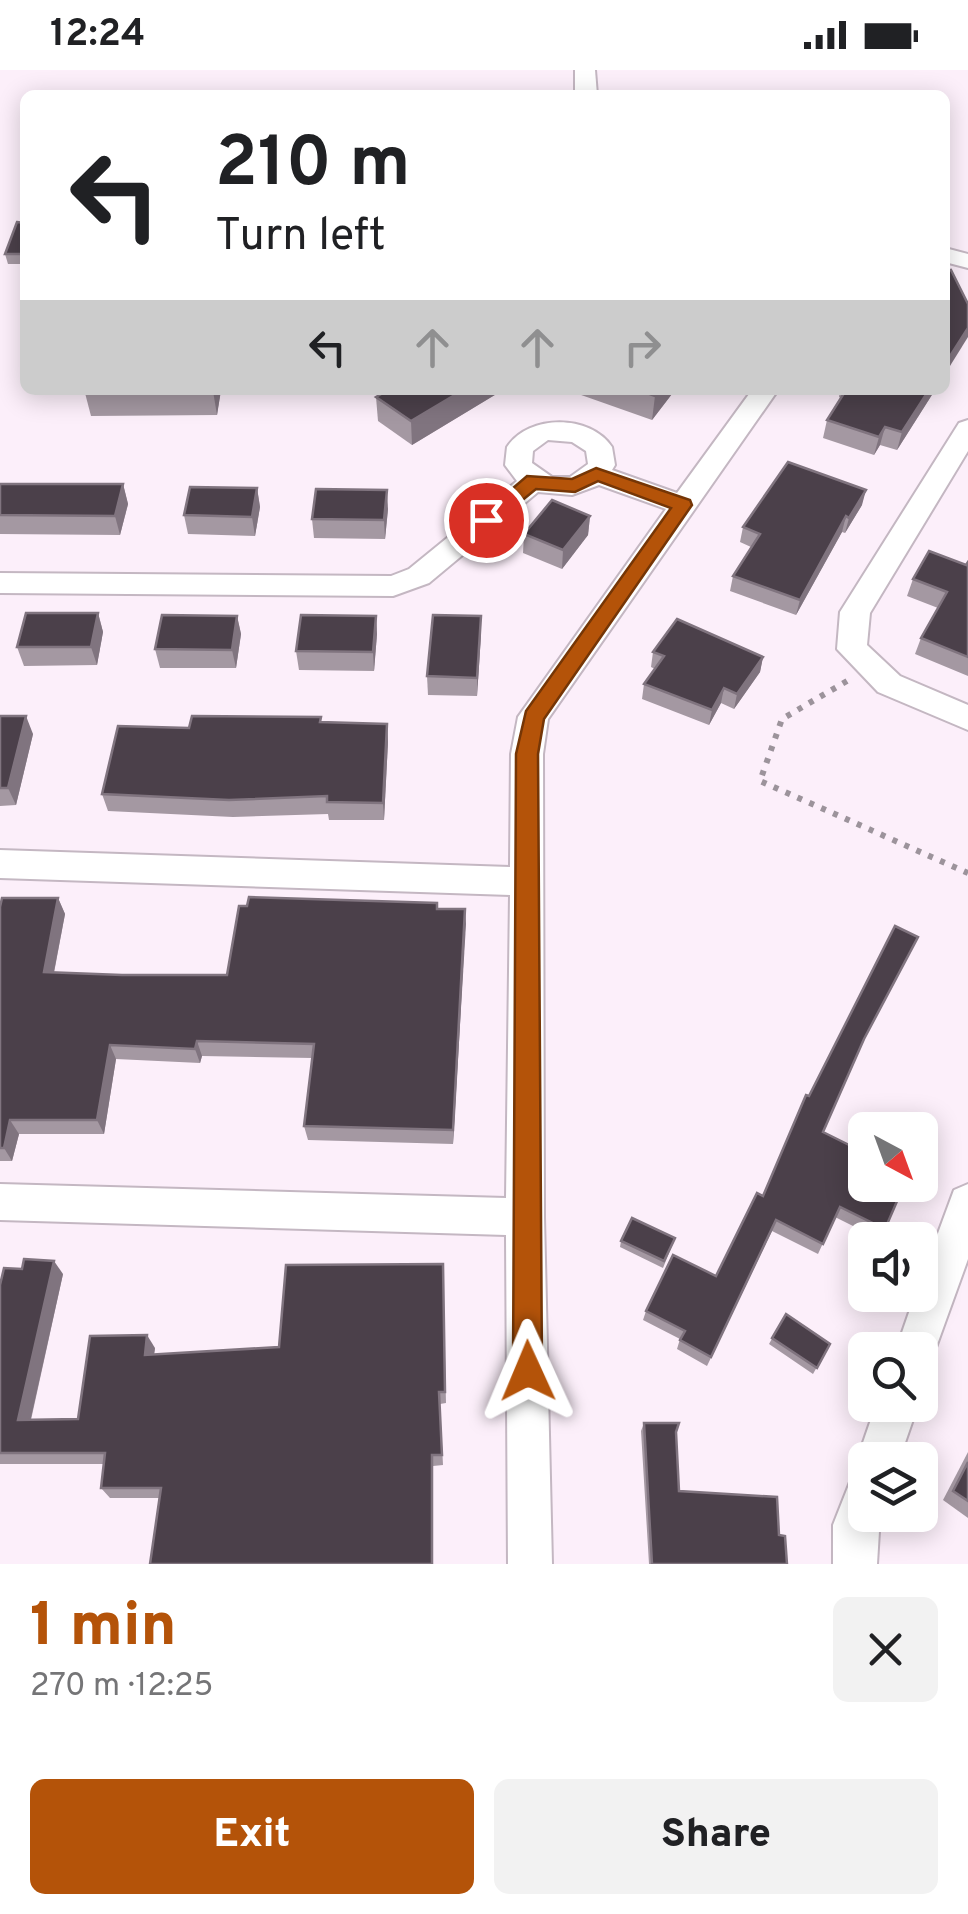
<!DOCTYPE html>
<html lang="en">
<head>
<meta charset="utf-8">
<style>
  body { margin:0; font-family:Overpass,sans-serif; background:#f2f2f2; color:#202124; height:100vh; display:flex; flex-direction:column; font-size:38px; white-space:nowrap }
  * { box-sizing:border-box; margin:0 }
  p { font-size:32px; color:#757577 }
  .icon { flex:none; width:55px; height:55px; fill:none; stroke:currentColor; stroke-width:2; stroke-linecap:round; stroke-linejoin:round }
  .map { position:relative; height:1494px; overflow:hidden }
  .panel { display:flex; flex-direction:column; background:#fff; flex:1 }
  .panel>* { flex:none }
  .hud { position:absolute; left:20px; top:20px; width:930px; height:305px; border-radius:15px; box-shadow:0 5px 25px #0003; background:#fff; color:#202124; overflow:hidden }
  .needle { width:65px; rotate:139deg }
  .fabs { position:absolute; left:848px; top:1042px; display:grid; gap:20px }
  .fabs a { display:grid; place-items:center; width:90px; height:90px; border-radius:15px; background:#fff; box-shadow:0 5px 25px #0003; font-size:50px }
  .pin { position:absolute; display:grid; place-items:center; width:85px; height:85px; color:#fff; margin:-42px; border:5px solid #fff; border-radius:50%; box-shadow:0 2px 10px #0007 }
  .me { position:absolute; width:110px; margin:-55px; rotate:359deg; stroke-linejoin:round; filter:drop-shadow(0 0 8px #0008) }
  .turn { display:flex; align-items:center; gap:35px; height:210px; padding:0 30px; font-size:45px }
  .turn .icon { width:130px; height:130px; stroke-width:2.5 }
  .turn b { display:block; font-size:70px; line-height:85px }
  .lanes { display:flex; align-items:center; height:95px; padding:0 30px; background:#0003; justify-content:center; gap:50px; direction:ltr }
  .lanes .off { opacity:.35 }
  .round { display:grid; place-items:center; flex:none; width:105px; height:105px; border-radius:15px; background:#f2f2f2 }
  .summary { display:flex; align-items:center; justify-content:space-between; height:170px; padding:0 30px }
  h1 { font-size:60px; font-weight:800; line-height:75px; color:#b45309 }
  .primary-button { display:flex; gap:20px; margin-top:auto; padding:20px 30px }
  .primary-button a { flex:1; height:115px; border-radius:15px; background:#b45309; color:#fff; font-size:40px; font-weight:800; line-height:115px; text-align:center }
  .primary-button a+a { background:#f2f2f2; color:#202124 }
  .status { display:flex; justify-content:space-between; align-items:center; height:70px; padding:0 50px; background:#fff; direction:ltr }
  .status svg { height:28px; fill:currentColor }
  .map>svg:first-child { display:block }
</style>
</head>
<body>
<div class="status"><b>12:24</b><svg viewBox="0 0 49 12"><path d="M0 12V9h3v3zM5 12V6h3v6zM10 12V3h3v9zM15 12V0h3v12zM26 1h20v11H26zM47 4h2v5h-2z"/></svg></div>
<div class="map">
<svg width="968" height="1494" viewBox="0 0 968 1494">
  <rect width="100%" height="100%" fill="#fceffa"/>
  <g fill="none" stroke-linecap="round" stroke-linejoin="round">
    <defs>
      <g id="street">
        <polygon points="575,0 595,0 597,25 575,25"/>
        <polygon points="945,178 968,184 968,198 945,192"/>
        <path d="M752,320h26l-230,329 -5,35 1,463 8,347h-44l-2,-329 -506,-15v-36l506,14 4,-303 -510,-17v-28l510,17 1,-113 7,-37 148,-208 -67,-24 -27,10 -34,-3 -109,91 -36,13 -393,-3v-20l391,3 18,-7 108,-88 -12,-16 2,-18c22,-33 83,-33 105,0l3,18 -3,5 65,23zM548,370l24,2 14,9 2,13 -18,13h-18l-20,-14 1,-12z"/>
        <polygon points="968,350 968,381 870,543 867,575 900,606 968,635 968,660 878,622 837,579 840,542 959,353"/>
        <polygon points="968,1114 968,1189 930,1294 920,1299 920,1280 896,1280 915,1225 920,1225 920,1212 954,1120"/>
        <polygon points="876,1335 918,1335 899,1390 865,1390 865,1445 880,1445 877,1494 833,1494 833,1455 850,1412 864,1406 857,1390"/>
      </g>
    </defs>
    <!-- street casing -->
    <use href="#street" stroke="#c4b7c2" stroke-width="4"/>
    <!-- path -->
    <polyline stroke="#9c939b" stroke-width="6" stroke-dasharray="5 8" stroke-linecap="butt" points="847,611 782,649 760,711 968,803"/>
    <!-- street -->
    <use href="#street" fill="#fff" fill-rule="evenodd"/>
  </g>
  <!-- wall -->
  <g fill="#a498a2">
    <polygon points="25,153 25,194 8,194 5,184"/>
    <polygon points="221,320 217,345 91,346 85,323"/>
    <polygon points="503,320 412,375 378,351 376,327"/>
    <polygon points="567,320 675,320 652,350"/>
    <polygon points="840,320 935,320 897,380 880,375 874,385 823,368 827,350 841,328 839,327"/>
    <polygon points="0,414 123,414 128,434 120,465 0,464"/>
    <polygon points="257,418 260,437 255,466 188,464 184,445"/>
    <polygon points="862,435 845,463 842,462 796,545 730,521 733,506 751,477 740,472 743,457"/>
    <polygon points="388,439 385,469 314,468 312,449"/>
    <polygon points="590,446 588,465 562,499 523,483 524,464"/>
    <polygon points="968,492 968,606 915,584 921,568 938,538 907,526 913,509 966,495"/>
    <polygon points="98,543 103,562 97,595 24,596 17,577"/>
    <polygon points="237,546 241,564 236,598 160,598 155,579"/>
    <polygon points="376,546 377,564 374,601 299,600 296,581"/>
    <polygon points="481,546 477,626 428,625 427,606"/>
    <polygon points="653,582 763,587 760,602 734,639 721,633 709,655 642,629 644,614 655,599 651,597"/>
    <polygon points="0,646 33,664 16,735 0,736"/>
    <polygon points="321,653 387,654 388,672 384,750 329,750 328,744 233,747 108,741 102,724 189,658"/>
    <polygon points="58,828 65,844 54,903 122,905 227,905 437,839 465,839 453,1074 308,1070 304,1056 312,988 202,986 200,993 116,989 104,1064 19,1064 12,1091 0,1091 0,837"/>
    <polygon points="912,879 858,981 823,1062 885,1159 879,1169 835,1147 818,1184 772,1161 707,1296 677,1279 680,1269 643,1250 646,1241 716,1206 763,1126 809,1026"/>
    <polygon points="675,1168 663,1198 620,1177 621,1171"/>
    <polygon points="443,1194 446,1333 440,1334 443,1395 433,1396 433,1494 150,1494 159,1428 110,1428 101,1418 104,1394 0,1394 0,1215 63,1204 31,1350 78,1349 155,1278 154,1285 279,1277"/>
    <polygon points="786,1244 830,1274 813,1304 769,1274"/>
    <polygon points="644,1353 676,1362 679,1421 779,1465 787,1494 649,1494 641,1361"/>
    <polygon points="968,1382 968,1448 943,1430"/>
  </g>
  <!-- shaded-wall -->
  <g fill="#80747f">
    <polygon points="968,258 968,267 945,304 945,294"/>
    <polygon points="213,320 221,320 217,345 213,321"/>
    <polygon points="463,320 503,320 412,375 411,351"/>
    <polygon points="659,320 675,320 652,350 655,326"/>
    <polygon points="929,320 935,320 897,380 902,362"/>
    <polygon points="885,357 880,375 874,385 879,367"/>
    <polygon points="123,414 128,434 120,465 115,446"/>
    <polygon points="257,418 260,437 255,466 252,447"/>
    <polygon points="387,420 388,439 385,469 384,450"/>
    <polygon points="866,420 862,435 845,463 849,448"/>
    <polygon points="590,446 588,465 562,499 563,480"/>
    <polygon points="846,446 842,462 796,545 800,530"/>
    <polygon points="98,543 103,562 97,595 91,577"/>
    <polygon points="237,546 241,564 236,598 232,580"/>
    <polygon points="376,546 377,564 374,601 373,582"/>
    <polygon points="481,546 481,565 477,626 477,608"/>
    <polygon points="763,587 760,602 734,639 737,624"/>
    <polygon points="724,618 721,633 709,655 712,640"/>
    <polygon points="26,646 33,664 16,735 8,718"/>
    <polygon points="387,654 388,672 384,750 383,733"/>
    <polygon points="58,828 65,844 51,917 44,902"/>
    <polygon points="465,839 466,854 453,1074 453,1060"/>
    <polygon points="197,971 202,986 200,993 195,979"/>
    <polygon points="110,975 116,989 104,1064 97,1050"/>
    <polygon points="10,1050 19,1064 12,1091 4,1078"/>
    <polygon points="54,1191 63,1204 28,1361 18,1350"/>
    <polygon points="147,1265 155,1278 152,1298 145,1285"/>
    <polygon points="432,1385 433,1396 433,1494 432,1494"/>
  </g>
  <!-- building -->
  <g fill="#4b404a" stroke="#80747f" stroke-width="2.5">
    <polygon points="17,152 25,153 25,184 5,184"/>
    <polygon points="951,200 968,234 968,258 945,294 945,201"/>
    <polygon points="85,320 213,320 85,323"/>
    <polygon points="388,320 463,320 411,351 376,327"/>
    <polygon points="639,320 659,320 655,326"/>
    <polygon points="846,320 929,320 902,362 885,357 879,367 827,350"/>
    <polygon points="788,392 866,420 849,448 846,446 800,530 733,506 760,464 743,457"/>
    <polygon points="0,414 123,414 115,446 0,445"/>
    <polygon points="190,417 257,418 252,447 184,445"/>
    <polygon points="316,419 387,420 384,450 312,449"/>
    <polygon points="552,430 590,446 563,480 524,464"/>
    <polygon points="929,481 966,495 968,492 968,587 921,568 947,522 913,509"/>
    <polygon points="26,543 98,543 91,577 17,577"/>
    <polygon points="162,545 237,546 232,580 155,579"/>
    <polygon points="301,545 376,546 373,582 296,581"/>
    <polygon points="433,545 481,546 477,608 427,606"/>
    <polygon points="677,549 763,587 737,624 724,618 712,640 644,614 664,586 653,582"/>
    <polygon points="0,646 26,646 8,718 0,718"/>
    <polygon points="192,646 321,647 320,652 387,654 383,733 327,732 327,726 229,730 102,724 118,656 189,658"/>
    <polygon points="249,827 437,833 437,839 465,839 453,1060 304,1056 314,974 197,971 195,979 110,975 97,1050 10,1050 4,1078 0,1078 0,837 2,828 58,828 44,902 122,905 227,905 239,836 247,836"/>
    <polygon points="895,856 918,867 864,969 823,1062 865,1083 865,1115 904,1115 885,1159 840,1137 823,1174 776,1150 711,1287 680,1270 685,1261 646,1241 673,1185 716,1206 757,1123 763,1126 806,1025 809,1026"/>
    <polygon points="632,1148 675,1168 664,1191 621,1171"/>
    <polygon points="24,1189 54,1191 18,1350 78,1349 90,1266 147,1265 145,1285 279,1277 286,1195 443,1194 445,1322 439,1322 442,1385 432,1385 432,1494 150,1494 161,1418 101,1418 105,1383 0,1383 0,1215 4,1198 22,1199"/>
    <polygon points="786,1244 830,1274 817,1298 772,1268"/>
    <polygon points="644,1353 679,1353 676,1362 679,1421 777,1427 779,1465 785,1466 787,1494 652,1494"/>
    <polygon points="968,1392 968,1431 953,1421"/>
  </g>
  <!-- route -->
  <polygon fill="#b45309" stroke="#753606" stroke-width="2.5" points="596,398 690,430 692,435 544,649 538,684 542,1301 538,1311 528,1316 517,1311 513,1301 516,684 526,641 671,438 598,411 575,422 536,419 492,455 486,457 476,450 527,406 572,409"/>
</svg>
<div class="fabs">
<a><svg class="needle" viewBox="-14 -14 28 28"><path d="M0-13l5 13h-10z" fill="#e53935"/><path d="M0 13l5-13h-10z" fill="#757577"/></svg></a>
<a><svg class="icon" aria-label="sound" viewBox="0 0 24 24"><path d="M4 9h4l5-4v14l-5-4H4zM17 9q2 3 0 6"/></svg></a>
<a><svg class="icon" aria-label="search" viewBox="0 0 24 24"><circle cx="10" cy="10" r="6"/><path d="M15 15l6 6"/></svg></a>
<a><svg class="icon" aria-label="layers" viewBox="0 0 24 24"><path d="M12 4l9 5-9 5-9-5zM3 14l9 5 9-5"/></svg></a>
</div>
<div class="pin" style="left:486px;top:450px;background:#d93025"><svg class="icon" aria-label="arrive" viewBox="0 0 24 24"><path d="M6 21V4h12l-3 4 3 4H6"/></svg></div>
<svg class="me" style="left:528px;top:1301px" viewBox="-20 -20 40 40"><path d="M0-17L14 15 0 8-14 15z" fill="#b45309" stroke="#fff" stroke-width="4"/></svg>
<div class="hud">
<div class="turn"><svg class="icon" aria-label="left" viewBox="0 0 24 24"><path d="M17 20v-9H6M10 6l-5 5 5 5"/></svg><div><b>210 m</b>Turn left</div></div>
<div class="lanes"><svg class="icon" aria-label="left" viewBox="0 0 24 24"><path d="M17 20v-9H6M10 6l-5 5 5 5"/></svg><svg class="icon off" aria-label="ahead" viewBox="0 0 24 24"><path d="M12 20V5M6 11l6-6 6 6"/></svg><svg class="icon off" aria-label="ahead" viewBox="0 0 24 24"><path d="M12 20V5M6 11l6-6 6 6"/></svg><svg class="icon off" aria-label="right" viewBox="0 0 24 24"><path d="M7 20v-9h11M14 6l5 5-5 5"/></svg></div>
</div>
</div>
<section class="panel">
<div class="summary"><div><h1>1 min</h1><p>270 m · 12:25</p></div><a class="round"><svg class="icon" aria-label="close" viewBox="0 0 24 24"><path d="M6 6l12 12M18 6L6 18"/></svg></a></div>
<div class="primary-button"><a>Exit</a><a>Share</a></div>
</section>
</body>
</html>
